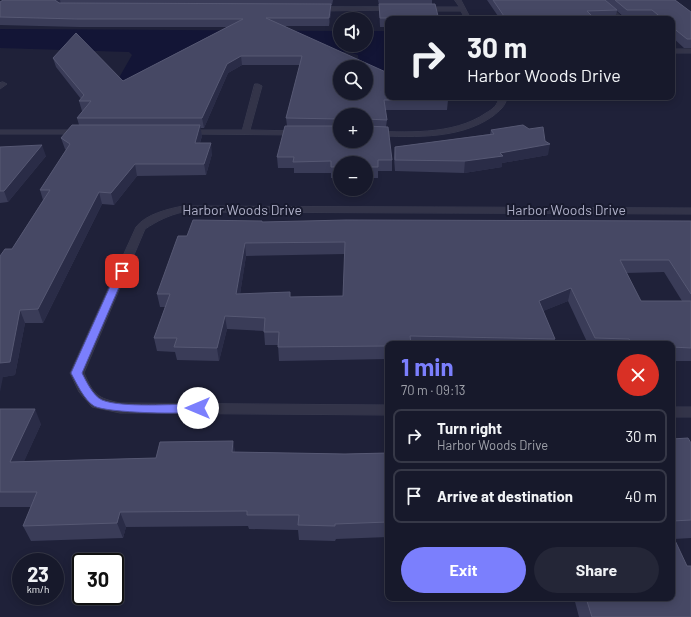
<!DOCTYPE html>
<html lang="en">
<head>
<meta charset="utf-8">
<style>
  body { margin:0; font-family:Barlow,sans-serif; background:#242637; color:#f1f3f6; height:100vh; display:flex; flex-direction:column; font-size:15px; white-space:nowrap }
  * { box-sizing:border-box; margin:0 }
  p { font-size:13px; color:#9ea0a9 }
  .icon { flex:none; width:22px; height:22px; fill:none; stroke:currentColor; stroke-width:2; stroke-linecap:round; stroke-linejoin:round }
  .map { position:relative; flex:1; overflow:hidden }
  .side { position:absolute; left:385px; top:341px; width:290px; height:260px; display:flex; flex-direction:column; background:#17192b; border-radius:8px; box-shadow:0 2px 10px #0003,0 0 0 1px #363847 }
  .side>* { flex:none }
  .banner { position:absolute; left:385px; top:16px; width:290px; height:84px; border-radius:8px; box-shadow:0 2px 10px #0003,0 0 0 1px #363847; background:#17192b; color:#f1f3f6; overflow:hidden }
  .tools { position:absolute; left:333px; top:12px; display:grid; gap:8px }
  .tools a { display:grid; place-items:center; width:40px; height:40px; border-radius:50%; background:#17192b; box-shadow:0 2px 10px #0003,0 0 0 1px #363847; font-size:20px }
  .speed { position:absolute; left:12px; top:553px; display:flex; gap:8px; font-size:20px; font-weight:700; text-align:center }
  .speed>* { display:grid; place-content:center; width:52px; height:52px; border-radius:50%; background:#17192b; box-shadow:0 2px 10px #0003,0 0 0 1px #363847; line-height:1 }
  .speed small { font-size:10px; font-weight:400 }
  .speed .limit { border:2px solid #111; border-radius:6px; background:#fff; color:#111 }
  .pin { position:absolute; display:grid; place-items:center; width:34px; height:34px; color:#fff; margin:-17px; border-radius:8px; box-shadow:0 2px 6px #0006 }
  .me { position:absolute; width:44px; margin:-22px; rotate:270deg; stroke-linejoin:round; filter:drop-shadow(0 0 3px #0008) }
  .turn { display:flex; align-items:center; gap:14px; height:84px; padding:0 16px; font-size:18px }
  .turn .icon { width:52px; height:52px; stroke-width:2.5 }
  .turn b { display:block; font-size:28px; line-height:34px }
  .round { display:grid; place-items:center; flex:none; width:42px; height:42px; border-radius:21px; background:#242637 }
  .summary { display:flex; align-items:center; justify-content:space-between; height:68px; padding:0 16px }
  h1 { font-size:24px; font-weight:700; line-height:30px; color:#7b7ffd }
  .primary-button { display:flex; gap:8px; margin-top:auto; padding:8px 16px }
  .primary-button a { flex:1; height:46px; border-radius:24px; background:#7b7ffd; color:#fff; font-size:16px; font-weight:700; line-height:46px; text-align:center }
  .primary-button a+a { background:#242637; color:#f1f3f6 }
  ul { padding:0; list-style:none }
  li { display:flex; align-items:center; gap:12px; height:54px; margin:0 8px 6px; padding:0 8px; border:2px solid #363847; border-radius:8px }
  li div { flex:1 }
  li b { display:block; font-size:15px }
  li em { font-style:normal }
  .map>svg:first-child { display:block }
</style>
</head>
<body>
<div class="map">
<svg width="691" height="617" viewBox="0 0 691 617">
  <rect width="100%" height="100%" fill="#1f2139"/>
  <!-- water -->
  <polygon fill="#131536" points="0,29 340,31 340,45 366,45 366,31 388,31 388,92 366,67 359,67 358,55 349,52 191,51 112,90 132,55 129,52 0,48"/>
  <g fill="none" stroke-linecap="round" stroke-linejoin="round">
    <defs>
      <g id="minor">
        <polygon points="455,0 461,0 471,19 465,19 461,11 420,11 417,9 420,7 459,7"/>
        <polygon points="597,0 603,0 624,19 618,19"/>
        <polygon points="395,7 398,9 397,10 316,11 313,9 316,7"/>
        <rect x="672" y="49" width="19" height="4"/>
        <polygon points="3,82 7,84 0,89 0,83"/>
        <polygon points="255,84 258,84 262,86 250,130 299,131 302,131 302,135 185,134 181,132 185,130 242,130"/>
        <path d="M499,97h8c-1,9 -8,14 -14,19 -35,25 -87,21 -127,19v-4c38,1 87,5 120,-18 7,-4 12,-8 13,-16z"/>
        <polygon points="0,130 83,130 87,132 83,134 0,134"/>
        <path d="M183,206l508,2v6l-508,-2c-14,3 -26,9 -38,17l-61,144c10,22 13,25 36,30l268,2v10l-268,-2 -28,-6 -13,-15 -9,-19 66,-146c10,-13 32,-18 47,-21z"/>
        <rect x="672" y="407" width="19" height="10"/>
      </g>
    </defs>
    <!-- minor casing -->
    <use href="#minor" stroke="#393b50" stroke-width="1"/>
    <!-- minor -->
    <use href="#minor" fill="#333449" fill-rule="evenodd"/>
  </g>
  <!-- wall -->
  <g fill="#3a3c58" fill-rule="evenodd">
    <path d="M3,0h330l-1,5h-1v7l-2,14h-44l103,71h87l-1,4 -26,-1 -1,10h-62l2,10 -1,7 6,33v11h-14v7h-12v-15h-26v15h-9v-5h-37v-5h-16l-1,-11 10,-31 -1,-8 14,-53h-58l-14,8 -24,55h-4l2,8 -2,7 12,11 -6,21 -69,1 -23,29 -12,-1 -59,119h-18l-10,52 -12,2 9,-128 31,-49 -3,-10 26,-40 -1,-1 -4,-11 18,-13 -2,-7 6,-7h-1l-3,-10 2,-2 -25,-32 -3,-9 70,23 104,-54h-148l-79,-2v-23zM340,115l26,26h-26z"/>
    <polygon points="378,0 432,0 432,4 438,16 442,19 388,19 388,27 380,27 379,5"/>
    <polygon points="487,0 675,0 691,12 691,48 684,48 672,37 672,19 651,19 650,18 625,18 617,11 615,18 500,19"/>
    <polygon points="491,130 548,155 502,163 502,167 464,173 395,171 394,158 395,147 490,134"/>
    <polygon points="0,147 46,156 8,202 0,203"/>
    <path d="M262,221v1l429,-1v140h-19v-17h-84l-20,-43 -25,10 12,28 -2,5h-165v15l-109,2 -1,-16h-13l-1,-14 -37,-2 -8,32 -42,-1 -2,-8 -18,-1 -3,-13 11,-31h-5l-3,-13 30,-58zM345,254l-2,42 -52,1 -51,-3 6,-38zM664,272l18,29h-41l-15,-28z"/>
    <polygon points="0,409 41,424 24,461 156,458 235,452 345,454 388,453 388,537 336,539 335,541 299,540 298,530 249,529 248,526 126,527 123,538 31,541 23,526 31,507 0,507"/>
    <polygon points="672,439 691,443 691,538 674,539 691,617 579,617 574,598 672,598"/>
  </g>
  <!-- shaded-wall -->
  <g fill="#2a2c47">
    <polygon points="55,0 60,0 61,4"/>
    <polygon points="331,4 331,12 329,26 329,18"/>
    <polygon points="241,56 242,65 228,73 204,128 202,118 227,64"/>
    <polygon points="200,125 202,136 196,154 195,143"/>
    <polygon points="211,143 212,154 206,175 204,164"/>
    <polygon points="550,144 548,155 502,163 502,167 464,173 465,161 500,153"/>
    <polygon points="42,145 46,156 8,202 4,191"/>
    <polygon points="135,164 137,176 114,205 111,193"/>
    <polygon points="99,192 102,204 43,323 38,309"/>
    <polygon points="245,243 246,256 238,307 236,294"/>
    <polygon points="571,288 568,301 536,314 539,301"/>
    <polygon points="20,310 25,323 15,375 3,377 0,392 0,363"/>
    <polygon points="225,316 227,329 219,361 217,348"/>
    <polygon points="35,409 41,424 17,477 10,462"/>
    <polygon points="233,441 236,456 232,452"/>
    <polygon points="120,512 126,527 123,538 117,523"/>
  </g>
  <!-- building -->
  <g fill="#464864" stroke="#565873" fill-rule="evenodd">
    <path d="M3,0h52l4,3 272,1 -2,14h-63l122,55v24h54l6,3h-64l3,20 -21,-1v-4h-26v4l-54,-1 16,-62h-61l-14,8 -25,54h-125l14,-17h-12l5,-6 -31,-37 23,-25 47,48 120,-62h-166l-77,-2v-15zM340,67h26v26h-26z"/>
    <polygon points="493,0 605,0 617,10 587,11 595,19 506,19"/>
    <polygon points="615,0 675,0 691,12 691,39 687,39 672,27 672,19 663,19 652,10 627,10"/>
    <polygon points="379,4 435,4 438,16 441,16 442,19 400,19 399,18 380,18"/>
    <polygon points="72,125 200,125 195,143 211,143 204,164 135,164 111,193 99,192 38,309 20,310 10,362 0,363 0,256 5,249 12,249 50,190 40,190 70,144 61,138"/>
    <polygon points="366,125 366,126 388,127 392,160 378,160 378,167 366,167 366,163 340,163 340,167 331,167 331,161 293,162 294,157 277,157 285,126 340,126 340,141 366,141"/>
    <polygon points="523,125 529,129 543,127 545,141 550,144 500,153 503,156 465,161 395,160 395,147 494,134 491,130"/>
    <polygon points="42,145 4,191 0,191 0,147"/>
    <path d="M193,220l69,1v1l84,-2 345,1v73l-22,-34h-49l21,41h50v47l-19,-1v-3h-40l-3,-5 -34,-1 -24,-50 -32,13 16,38 -145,-3 1,8h-23v2l-110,1 1,-15h-15l1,-14 -40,-2 -8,32 -43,-1 3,-9h-23l16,-44h-13l21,-58h9zM345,242l-2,54 -53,1v-5l-54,2 9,-51z"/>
    <polygon points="0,409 35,409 10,462 156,458 160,442 233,441 232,452 345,454 388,453 388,522 335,524 335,526 298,525 299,515 247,515 247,511 120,512 117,523 23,526 37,492 0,492"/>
    <polygon points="688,438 691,443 691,520 672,521 672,439"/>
    <polygon points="672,534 687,566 691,566 691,617 592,617 586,598 672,598"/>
  </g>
  <!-- route -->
  <path fill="#7b7ffd" stroke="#5053a4" d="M122,268l4,3 -44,102c4,8 11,23 20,27 19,8 73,4 96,4l4,1 1,3 -1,3c-14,4 -96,2 -108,-5 -10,-6 -18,-24 -23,-33l46,-102z"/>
  <g text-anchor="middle" stroke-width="4" stroke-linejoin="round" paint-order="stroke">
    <!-- street labels -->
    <g font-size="14" fill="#adaec6" stroke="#181a2e">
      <text x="242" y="215">Harbor Woods Drive</text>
      <text x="566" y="215">Harbor Woods Drive</text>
    </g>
  </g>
</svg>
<div class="tools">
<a><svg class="icon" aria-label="sound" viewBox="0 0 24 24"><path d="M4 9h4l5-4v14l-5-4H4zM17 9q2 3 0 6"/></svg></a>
<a><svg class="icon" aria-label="search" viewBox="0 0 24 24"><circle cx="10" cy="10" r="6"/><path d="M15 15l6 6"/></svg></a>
<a>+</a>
<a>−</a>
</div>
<div class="speed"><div>23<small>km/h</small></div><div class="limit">30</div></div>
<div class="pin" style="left:122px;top:271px;background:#d93025"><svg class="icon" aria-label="arrive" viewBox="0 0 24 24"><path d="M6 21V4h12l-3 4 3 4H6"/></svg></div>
<svg class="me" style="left:198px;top:408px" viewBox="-20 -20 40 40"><circle r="19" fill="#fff"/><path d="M0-13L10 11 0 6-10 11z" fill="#7b7ffd"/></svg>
<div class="banner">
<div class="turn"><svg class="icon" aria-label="right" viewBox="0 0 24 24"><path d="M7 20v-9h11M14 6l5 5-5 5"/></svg><div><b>30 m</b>Harbor Woods Drive</div></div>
</div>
<section class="side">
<div class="summary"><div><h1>1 min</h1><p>70 m · 09:13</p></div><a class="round" style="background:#d93025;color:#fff"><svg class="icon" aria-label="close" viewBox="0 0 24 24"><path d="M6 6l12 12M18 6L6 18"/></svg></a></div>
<ul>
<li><svg class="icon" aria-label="right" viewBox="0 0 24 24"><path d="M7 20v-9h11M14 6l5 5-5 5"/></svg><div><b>Turn right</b><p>Harbor Woods Drive</p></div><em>30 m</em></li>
<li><svg class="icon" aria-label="arrive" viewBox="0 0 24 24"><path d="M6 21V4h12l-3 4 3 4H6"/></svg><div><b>Arrive at destination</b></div><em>40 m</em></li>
</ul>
<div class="primary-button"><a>Exit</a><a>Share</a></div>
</section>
</div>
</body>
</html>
